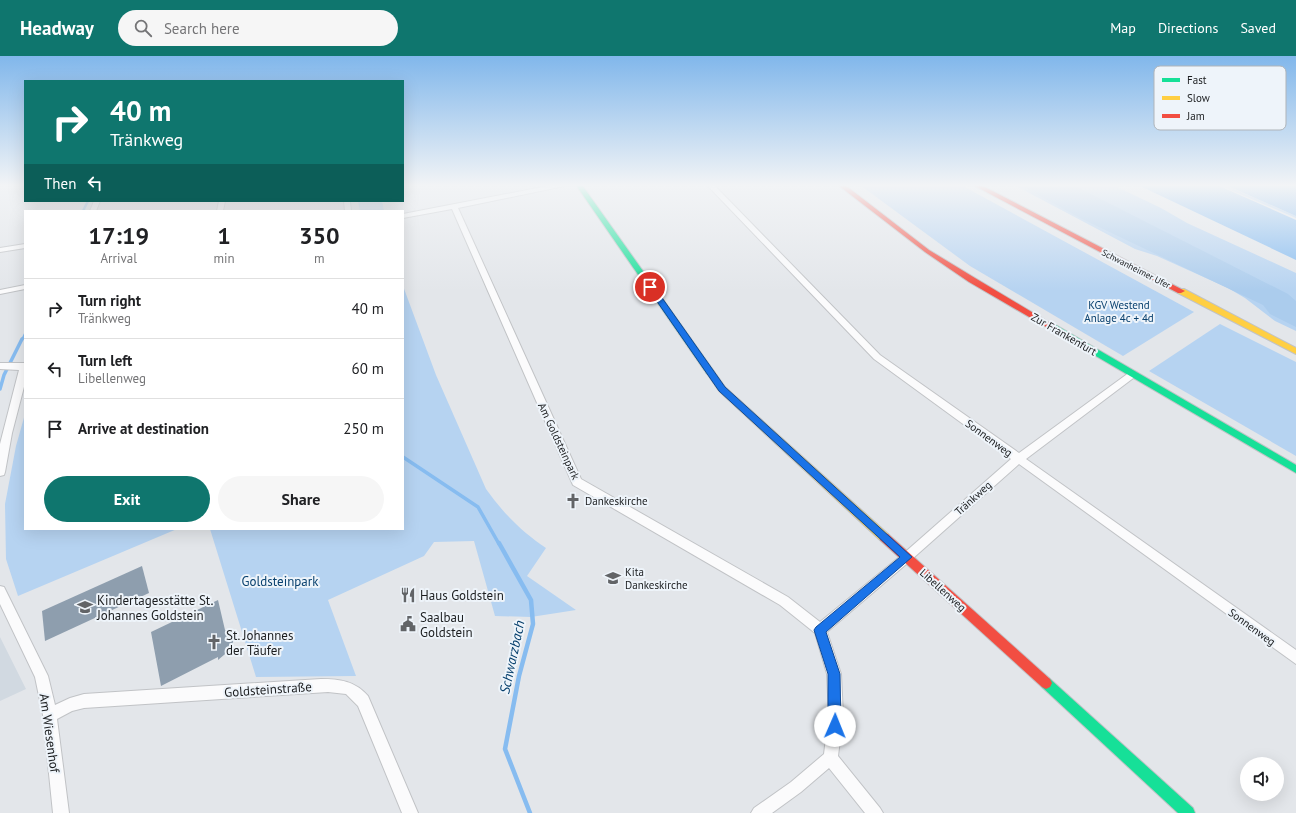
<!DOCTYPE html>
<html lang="en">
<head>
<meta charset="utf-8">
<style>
  body { margin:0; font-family:"PT Sans",sans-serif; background:#f6f6f6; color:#202124; height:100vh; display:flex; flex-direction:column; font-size:15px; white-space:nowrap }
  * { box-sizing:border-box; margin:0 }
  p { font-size:13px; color:#757577 }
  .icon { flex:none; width:22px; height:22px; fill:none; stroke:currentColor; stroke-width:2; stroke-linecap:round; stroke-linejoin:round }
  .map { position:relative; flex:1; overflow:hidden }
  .sheet { position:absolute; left:24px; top:154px; width:380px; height:320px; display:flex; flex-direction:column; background:#fff; border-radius:0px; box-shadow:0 4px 16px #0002 }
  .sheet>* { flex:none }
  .top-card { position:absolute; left:24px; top:24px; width:380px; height:122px; border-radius:0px; box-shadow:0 4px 16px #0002; background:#0f766e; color:#fff; overflow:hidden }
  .buttons { position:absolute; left:1240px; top:701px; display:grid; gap:8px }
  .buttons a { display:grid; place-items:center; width:44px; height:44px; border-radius:50%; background:#fff; box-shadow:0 4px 16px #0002; font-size:20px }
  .pin { position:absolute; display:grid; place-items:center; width:34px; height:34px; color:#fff; margin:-17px; border:2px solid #fff; border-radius:50%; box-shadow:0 1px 4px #0007 }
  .me { position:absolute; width:44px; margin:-22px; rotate:1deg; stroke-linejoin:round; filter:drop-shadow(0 0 3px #0008) }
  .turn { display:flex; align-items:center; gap:14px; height:84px; padding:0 20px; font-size:18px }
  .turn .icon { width:52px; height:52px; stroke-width:2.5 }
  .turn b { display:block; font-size:28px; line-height:34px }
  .then { display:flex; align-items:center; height:38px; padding:0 20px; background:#0003; gap:8px; font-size:15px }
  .eta { display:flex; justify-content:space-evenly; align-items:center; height:68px; text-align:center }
  .eta b { font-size:24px; font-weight:700; line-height:28px }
  .action { display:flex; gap:8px; margin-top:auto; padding:8px 20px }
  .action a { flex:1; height:46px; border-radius:24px; background:#0f766e; color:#fff; font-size:16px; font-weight:700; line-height:46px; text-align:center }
  .action a+a { background:#f6f6f6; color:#202124 }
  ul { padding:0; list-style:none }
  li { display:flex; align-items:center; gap:12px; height:60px; padding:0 20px; border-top:1px solid #e0e0e0 }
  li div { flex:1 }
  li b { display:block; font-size:15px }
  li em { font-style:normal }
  header { display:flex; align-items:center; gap:24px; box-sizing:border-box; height:56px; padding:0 20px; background:#0f766e; color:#fff }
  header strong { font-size:19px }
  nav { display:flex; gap:22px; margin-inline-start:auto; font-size:14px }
  .search { width:280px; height:36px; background:#f6f6f6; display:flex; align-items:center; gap:10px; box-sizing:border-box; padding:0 14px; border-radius:22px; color:#757577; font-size:15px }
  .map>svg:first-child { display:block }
</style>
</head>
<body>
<header>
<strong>Headway</strong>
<div class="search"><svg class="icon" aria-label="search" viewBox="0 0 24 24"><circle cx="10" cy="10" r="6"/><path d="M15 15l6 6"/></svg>Search here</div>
<nav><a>Map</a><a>Directions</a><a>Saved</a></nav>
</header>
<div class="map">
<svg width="1296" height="757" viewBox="0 0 1296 757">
  <rect width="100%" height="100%" fill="#e3e6ea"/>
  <!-- built -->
  <polygon fill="#d1d9e1" points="0,581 26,633 0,645"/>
  <!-- green -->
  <g fill="#b6d3f1">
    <polygon points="860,129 961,129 1194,256 1123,300 970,210"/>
    <polygon points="1014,129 1113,129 1161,152 1187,167 1296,217 1296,275 1275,265 1245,242 1228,232 1157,200 1135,193"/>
    <polygon points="1219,129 1227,130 1296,160 1296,162"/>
    <polygon points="358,145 382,145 384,155 360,155"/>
    <path d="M403,230l33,89 50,114c18,25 35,42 60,59l-19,28 49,34 -45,7 -36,-1 -21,-75 -40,1 -10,14 -96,44 28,76 -100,1 -46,-148h193z"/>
    <polygon points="1220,268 1296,306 1296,400 1149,315"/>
    <polygon points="25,358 25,473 177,473 18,540 6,503 5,448 16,390"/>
  </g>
  <!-- forest -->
  <polygon fill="#abcced" points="1020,129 1073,129 1288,238 1296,245 1296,271 1270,258 1263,249 1080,162"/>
  <!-- water -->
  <g fill="#87bcf0">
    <polygon points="1138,129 1217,129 1296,164 1296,204"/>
    <polygon points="1228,130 1296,129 1296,160"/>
  </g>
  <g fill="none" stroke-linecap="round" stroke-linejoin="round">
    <!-- stream-far2 -->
    <g stroke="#87bcf0" stroke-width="2.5">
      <polyline points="83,155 88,145"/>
      <polyline points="22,284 25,278"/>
    </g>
    <!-- stream-far1 -->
    <g stroke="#87bcf0" stroke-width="3.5">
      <polyline points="0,333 4,319 22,283"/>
      <polyline points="403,401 478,451 499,488"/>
    </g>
    <!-- stream -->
    <polyline stroke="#87bcf0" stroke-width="4.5" points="499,487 531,544 533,568 519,620 505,693 530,757"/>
  </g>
  <!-- building -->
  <g fill="#8e9eae">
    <polygon points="142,510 149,537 45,585 42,555"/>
    <polygon points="218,544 225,574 231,575 234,582 231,593 218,604 218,601 161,630 151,576"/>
  </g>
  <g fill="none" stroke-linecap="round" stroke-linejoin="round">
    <defs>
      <g id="street">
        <polygon points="553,129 569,129 458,152 581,423 788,541 820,566 903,498 1011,403 874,303 707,129 714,129 880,299 1019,397 1130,316 1136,316 1138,318 1136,320 1026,403 1296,594 1296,608 1019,408 911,504 827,576 841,618 843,659 838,700 880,752 883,757 865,757 829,712 801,736 772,757 751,757 754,752 791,726 824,698 829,659 827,618 815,577 780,549 573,429 452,153 403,162 403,158"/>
        <polygon points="94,145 100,145 96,155 90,155"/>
        <polygon points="219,145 225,145 223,155 217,155"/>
        <polygon points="344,145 350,145 351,155 345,155"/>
        <polygon points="25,188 25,192 0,196 0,192"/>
        <polygon points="25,229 25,233 0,238 0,234"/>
        <polygon points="0,307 25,307 25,327 12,377 5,416 4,419 0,420 0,388 19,314 0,313"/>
        <path d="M0,530l4,1 44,89 7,29 15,-7 14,-4 237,-15c19,0 34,2 47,17l50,117h-16l-44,-107 -12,-12 -18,-2 -244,16 -12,3 -15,8 12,94h-16l-10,-98 -8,-38 -35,-73z"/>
      </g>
      <g id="fast">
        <polygon points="576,129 582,129 713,314 714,316 713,318 707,318"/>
        <polygon points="1048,268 1054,268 1296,409 1296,417 1048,272"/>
        <polygon points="1046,621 1050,623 1193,752 1195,757 1178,757 1042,631 1040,627 1042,623"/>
      </g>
      <g id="slow">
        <polygon points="1178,233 1184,233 1296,292 1296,298 1178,237"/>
        <polygon points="710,313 713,314 725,331 888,478 889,481 888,484 884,485 880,484 719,335 706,316"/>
      </g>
      <g id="jam">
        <polygon points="838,129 845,129 929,194 975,222 1055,270 1054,272 1048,272 969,226 925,196"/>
        <polygon points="973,129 981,129 1185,235 1181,237 1178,237"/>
        <polygon points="884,477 888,478 1050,623 1052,627 1050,631 1046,633 1042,631 880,484 879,481 880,478"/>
      </g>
    </defs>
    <!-- street casing -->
    <use href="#street" stroke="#c1c3c6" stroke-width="2"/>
    <!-- fast casing -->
    <use href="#fast" stroke="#c1c3c6" stroke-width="2"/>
    <!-- slow casing -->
    <use href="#slow" stroke="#c1c3c6" stroke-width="2"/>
    <!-- jam casing -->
    <use href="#jam" stroke="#c1c3c6" stroke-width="2"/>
    <!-- street -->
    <use href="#street" fill="#fbfbfc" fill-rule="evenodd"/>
    <!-- fast -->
    <use href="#fast" fill="#16e098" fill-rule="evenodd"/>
    <!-- slow -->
    <use href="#slow" fill="#ffcf43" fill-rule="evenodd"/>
    <!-- jam -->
    <use href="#jam" fill="#f24e42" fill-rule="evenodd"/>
  </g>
  <!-- sky -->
  <linearGradient id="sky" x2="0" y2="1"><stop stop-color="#81b7eb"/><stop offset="0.55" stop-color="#f2f4f6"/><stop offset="1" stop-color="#f2f4f6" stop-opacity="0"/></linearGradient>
  <rect width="1296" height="235" fill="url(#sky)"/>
  <!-- route -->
  <polygon fill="#1a73e8" stroke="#114b97" points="648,229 653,229 725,331 912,501 826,576 840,618 841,670 839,675 835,677 830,675 828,670 828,618 814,574 816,571 900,501 719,335 647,231"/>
  <!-- icons -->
  <defs>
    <symbol id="church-bare" viewBox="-9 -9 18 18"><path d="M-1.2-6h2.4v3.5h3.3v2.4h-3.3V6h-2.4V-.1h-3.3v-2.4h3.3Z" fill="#626467" stroke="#eef4fa" stroke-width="2.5" paint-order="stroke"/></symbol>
    <symbol id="school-bare" viewBox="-9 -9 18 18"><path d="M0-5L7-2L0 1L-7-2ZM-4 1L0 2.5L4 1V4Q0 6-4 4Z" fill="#626467" stroke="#eef4fa" stroke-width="2.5" paint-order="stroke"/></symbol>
    <symbol id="restaurant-bare" viewBox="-9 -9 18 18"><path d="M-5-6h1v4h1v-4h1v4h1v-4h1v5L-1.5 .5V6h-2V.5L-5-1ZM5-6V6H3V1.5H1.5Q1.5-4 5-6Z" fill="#626467" stroke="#eef4fa" stroke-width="2.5" paint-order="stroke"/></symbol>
    <symbol id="civic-bare" viewBox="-9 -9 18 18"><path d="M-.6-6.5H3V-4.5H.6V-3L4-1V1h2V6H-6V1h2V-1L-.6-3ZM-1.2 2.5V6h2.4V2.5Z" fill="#626467" stroke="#eef4fa" stroke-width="2.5" paint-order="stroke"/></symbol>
  </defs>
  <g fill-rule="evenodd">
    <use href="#church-bare" x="562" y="434" width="22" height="22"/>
    <use href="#school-bare" x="602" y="511" width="22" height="22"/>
    <use href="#restaurant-bare" x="397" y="528" width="22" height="22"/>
    <use href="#school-bare" x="74" y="540" width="22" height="22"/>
    <use href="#civic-bare" x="397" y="557" width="22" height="22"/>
    <use href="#church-bare" x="203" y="575" width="22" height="22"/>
  </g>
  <g text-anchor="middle" stroke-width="4" stroke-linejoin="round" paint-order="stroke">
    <!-- far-street labels -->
    <g font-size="9" fill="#1c1e20" stroke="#eef4fa">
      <text transform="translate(1136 213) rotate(27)" y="3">Schwanheimer Ufer</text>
    </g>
    <!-- park labels -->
    <g font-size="11" fill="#08406e" stroke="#eef4fa">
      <text x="1119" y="253">KGV Westend<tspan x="1119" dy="13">Anlage 4c + 4d</tspan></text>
    </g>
    <!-- street labels -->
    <g font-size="11" fill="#1c1e20" stroke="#eef4fa">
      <text transform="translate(1064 278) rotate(30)" y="4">Zur Frankenfurt</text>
      <text transform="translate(989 382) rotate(36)" y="4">Sonnenweg</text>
      <text transform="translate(559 385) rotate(65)" y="4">Am Goldsteinpark</text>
      <text transform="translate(973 442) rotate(-42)" y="4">Tränkweg</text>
      <text transform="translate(943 534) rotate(42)" y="4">Libellenweg</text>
      <text transform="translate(1252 571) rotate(36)" y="4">Sonnenweg</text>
    </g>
    <!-- poi labels -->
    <g font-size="11" fill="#1c1e20" stroke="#eef4fa" text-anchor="start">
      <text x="585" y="449">Dankeskirche</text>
      <text x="625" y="520">Kita<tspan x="625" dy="13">Dankeskirche</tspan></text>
    </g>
    <!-- near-park labels -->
    <g font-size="13" fill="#08406e" stroke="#eef4fa">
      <text x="280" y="530">Goldsteinpark</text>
    </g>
    <!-- near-poi labels -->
    <g font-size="13" fill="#1c1e20" stroke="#eef4fa" text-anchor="start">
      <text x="420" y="544">Haus Goldstein</text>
      <text x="97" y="549">Kindertagesstätte St.<tspan x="97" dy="15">Johannes Goldstein</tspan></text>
      <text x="420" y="566">Saalbau<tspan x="420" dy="15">Goldstein</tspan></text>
      <text x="226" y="584">St. Johannes<tspan x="226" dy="15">der Täufer</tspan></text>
    </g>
    <!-- near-street labels -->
    <g font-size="13" fill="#1c1e20" stroke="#eef4fa">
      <text transform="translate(268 633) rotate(-4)" y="5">Goldsteinstraße</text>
      <text transform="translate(50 677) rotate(82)" y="5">Am Wiesenhof</text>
    </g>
    <!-- near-water labels -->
    <g font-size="14" font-style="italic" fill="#053e6b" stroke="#eef4fa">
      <text transform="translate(512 601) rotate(-78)" y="5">Schwarzbach</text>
    </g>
  </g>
  <!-- legend -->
  <rect x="1154" y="10" width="132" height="64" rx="6" fill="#eef4fa" stroke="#afb4b9" stroke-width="1"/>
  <rect x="1162" y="22" width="18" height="4" fill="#16e098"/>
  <rect x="1162" y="40" width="18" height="4" fill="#ffcf43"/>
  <rect x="1162" y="58" width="18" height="4" fill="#f24e42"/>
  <g font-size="11" fill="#1c1e20">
    <text x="1187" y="28">Fast</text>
    <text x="1187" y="46">Slow</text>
    <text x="1187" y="64">Jam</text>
  </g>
</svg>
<div class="buttons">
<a><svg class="icon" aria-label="sound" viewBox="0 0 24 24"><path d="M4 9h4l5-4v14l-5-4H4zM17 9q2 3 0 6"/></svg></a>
</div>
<div class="pin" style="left:650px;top:231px;background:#d93025"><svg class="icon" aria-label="arrive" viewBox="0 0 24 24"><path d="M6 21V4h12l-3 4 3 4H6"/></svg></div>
<svg class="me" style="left:835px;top:670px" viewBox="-20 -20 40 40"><circle r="19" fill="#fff"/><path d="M0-13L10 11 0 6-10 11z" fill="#1a73e8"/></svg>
<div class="top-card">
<div class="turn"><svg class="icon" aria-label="right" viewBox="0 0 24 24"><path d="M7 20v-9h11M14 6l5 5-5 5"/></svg><div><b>40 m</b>Tränkweg</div></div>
<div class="then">Then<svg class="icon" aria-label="left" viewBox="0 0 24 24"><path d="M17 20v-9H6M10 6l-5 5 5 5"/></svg></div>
</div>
<section class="sheet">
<div class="eta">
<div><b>17:19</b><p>Arrival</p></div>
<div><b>1</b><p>min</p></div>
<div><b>350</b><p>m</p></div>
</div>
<ul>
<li><svg class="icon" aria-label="right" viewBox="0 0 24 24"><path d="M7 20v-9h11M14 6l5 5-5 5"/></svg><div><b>Turn right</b><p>Tränkweg</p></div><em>40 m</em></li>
<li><svg class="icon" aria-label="left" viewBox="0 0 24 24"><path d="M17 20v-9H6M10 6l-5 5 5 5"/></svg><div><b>Turn left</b><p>Libellenweg</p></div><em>60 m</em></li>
<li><svg class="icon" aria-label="arrive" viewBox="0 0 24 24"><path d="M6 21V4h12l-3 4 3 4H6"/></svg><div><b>Arrive at destination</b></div><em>250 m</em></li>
</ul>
<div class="action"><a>Exit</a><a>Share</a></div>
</section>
</div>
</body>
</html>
